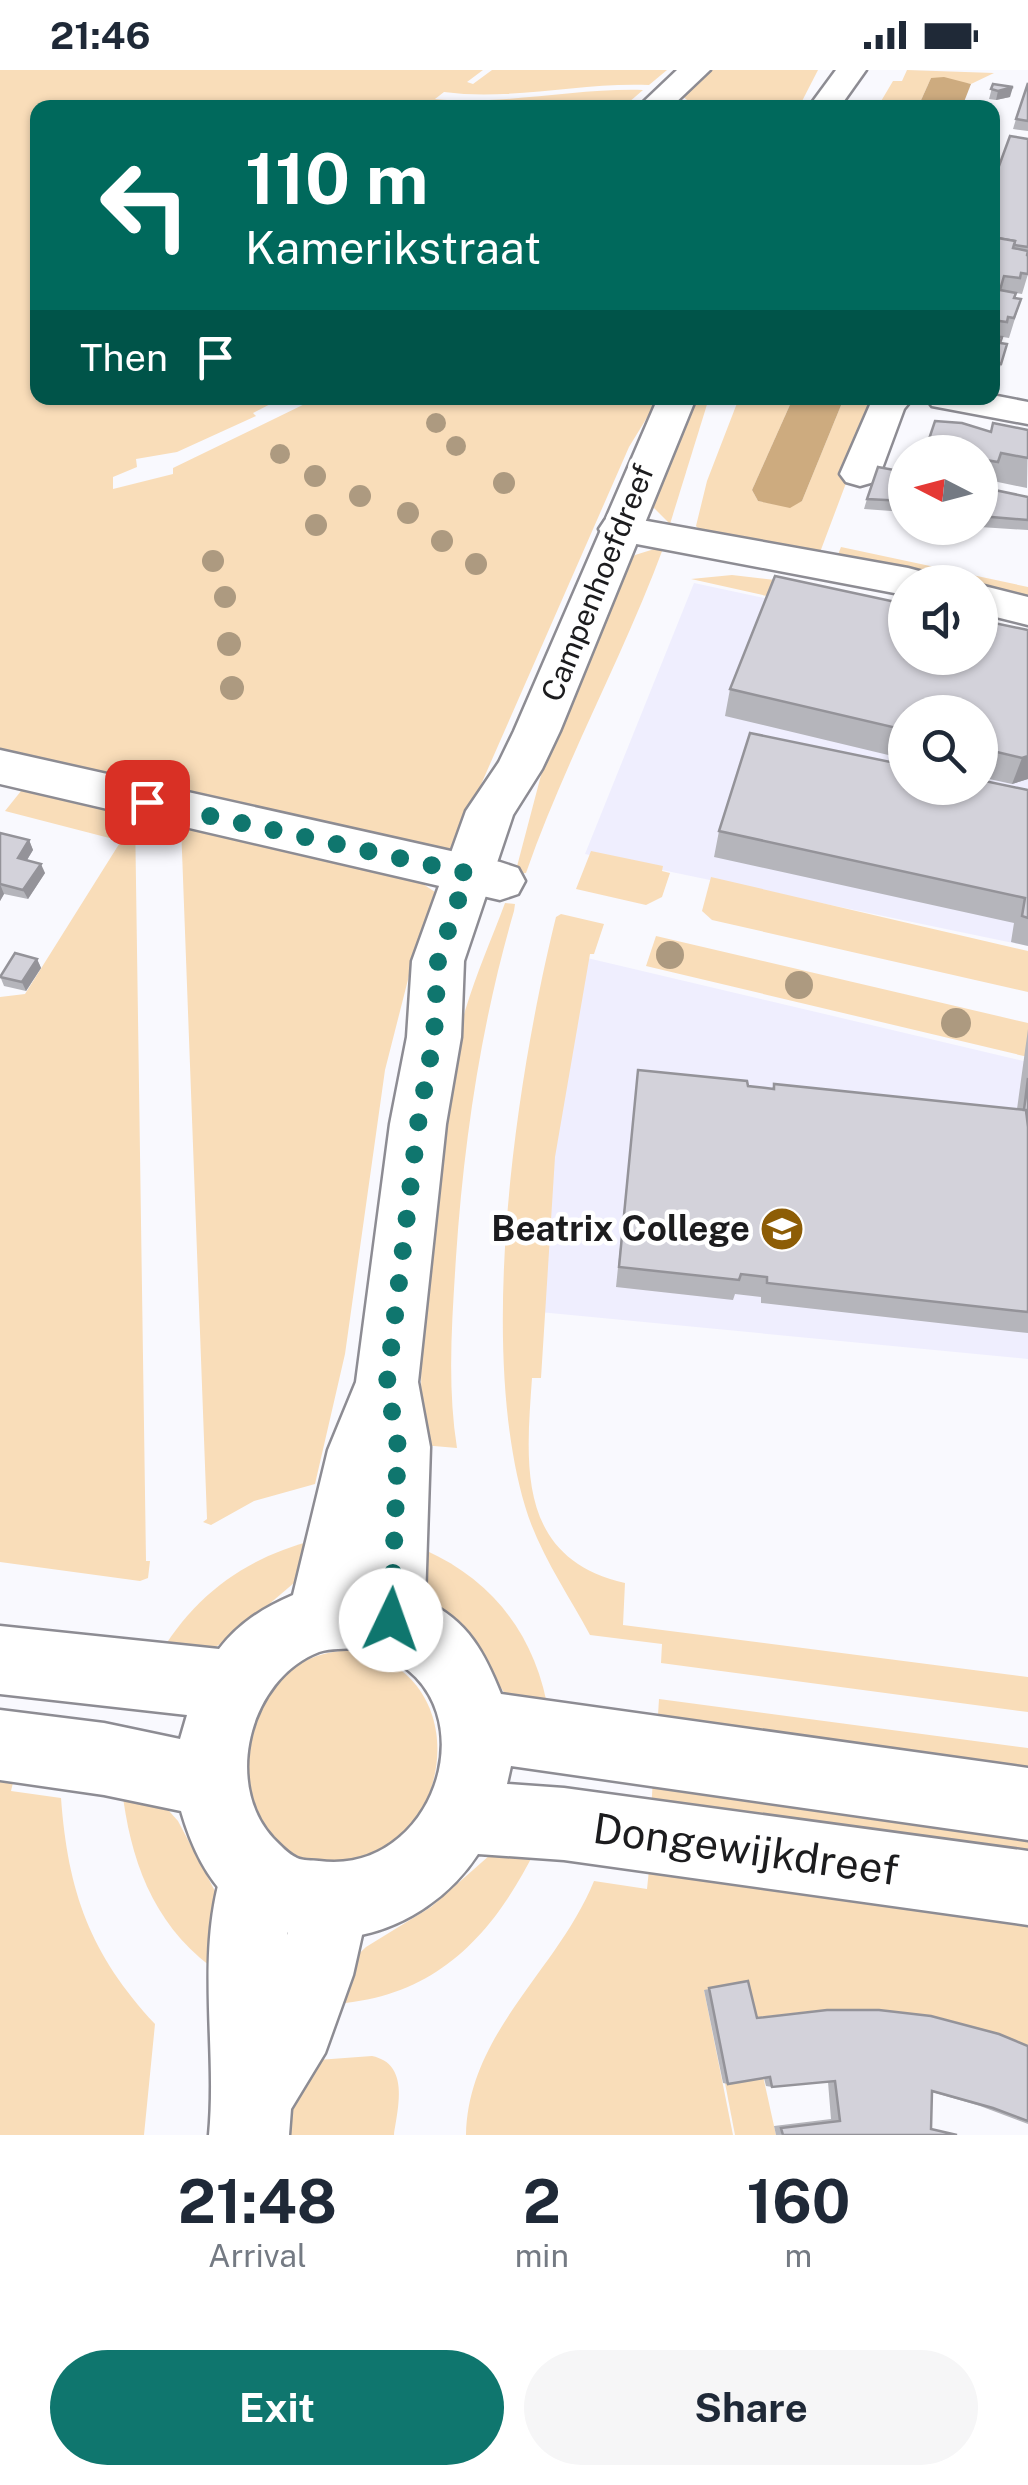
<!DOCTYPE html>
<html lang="en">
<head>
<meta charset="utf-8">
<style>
  body { margin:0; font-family:"Public Sans",sans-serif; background:#f6f6f7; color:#1f2937; height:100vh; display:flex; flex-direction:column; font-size:38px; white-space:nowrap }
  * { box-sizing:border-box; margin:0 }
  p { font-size:32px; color:#747a83 }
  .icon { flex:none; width:55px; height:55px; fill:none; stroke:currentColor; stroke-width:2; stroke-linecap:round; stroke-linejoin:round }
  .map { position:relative; height:2065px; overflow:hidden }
  .sheet { display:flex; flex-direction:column; background:#fff; flex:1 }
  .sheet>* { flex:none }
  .top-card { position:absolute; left:30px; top:30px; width:970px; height:305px; border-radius:20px; box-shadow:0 2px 8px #0004; background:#00695c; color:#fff; overflow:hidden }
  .needle { width:65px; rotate:276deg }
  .tools { position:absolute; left:888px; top:365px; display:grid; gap:20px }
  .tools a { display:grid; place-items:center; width:110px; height:110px; border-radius:50%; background:#fff; box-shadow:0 2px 8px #0004; font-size:50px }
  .pin { position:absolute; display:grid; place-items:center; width:85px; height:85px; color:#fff; margin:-42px; border-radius:20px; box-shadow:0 5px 15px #0006 }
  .me { position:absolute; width:110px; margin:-55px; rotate:3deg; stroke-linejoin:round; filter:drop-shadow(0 0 8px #0008) }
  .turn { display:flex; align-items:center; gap:35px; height:210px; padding:0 50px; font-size:45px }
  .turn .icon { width:130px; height:130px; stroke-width:2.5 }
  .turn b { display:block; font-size:70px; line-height:85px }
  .then { display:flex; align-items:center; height:95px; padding:0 50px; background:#0003; gap:20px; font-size:38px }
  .eta { display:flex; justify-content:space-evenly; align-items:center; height:170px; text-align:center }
  .eta b { font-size:60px; font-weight:700; line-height:70px }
  .cta { display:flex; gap:20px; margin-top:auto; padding:20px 50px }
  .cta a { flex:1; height:115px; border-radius:60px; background:#0f766e; color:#fff; font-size:40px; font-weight:700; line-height:115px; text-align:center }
  .cta a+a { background:#f6f6f7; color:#1f2937 }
  .status { display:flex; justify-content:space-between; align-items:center; height:70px; padding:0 50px; background:#fff; direction:ltr }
  .status svg { height:28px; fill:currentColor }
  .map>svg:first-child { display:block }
</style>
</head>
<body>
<div class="status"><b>21:46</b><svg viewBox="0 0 49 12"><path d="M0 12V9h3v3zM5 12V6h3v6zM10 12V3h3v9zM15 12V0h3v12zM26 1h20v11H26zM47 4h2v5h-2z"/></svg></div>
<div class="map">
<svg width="1028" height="2065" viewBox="0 0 1028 2065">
  <rect width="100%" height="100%" fill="#f9f9fe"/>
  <!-- built -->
  <g fill="#efeefe" fill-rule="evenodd">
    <path d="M694,513l211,45v30l123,-4v292l-443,-92zM905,642h75v76h-75z"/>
    <polygon points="583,887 1028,992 1028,1289 529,1241"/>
  </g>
  <!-- green -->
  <g fill="#f9ddb9">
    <path d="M0,0h483l-16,12 6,2 19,-14h175l-18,15c-68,-3 -137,16 -205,7l-9,7c66,7 139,-11 208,-9l-15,13 2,4 -592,1v290h244l-29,15 3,3 -79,36 -41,7 1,8 -24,10v12l60,-15v-6l144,-70h342l-30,49 -178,406 -451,-95z"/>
    <polygon points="709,0 818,0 799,37 696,37 682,26"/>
    <polygon points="907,0 994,3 971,14 931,8 918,37 877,38 893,11 902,11"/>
    <polygon points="693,328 709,328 670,454 651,435 652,422"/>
    <polygon points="739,328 793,328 752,420 758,431 785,436 802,431 844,328 878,328 819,485 707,469 696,456 707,411"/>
    <path d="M664,476c-41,111 -99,215 -138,327l-11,1 35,-133 75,-175 10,-11z"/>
    <polygon points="841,477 1028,517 1028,532 980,521 980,512 945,512 840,491 837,487"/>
    <polygon points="732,505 793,512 905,557 691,509"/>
    <polygon points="29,719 135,744 146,1491 150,1491 148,1508 140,1511 0,1492 0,927 25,924 121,771 5,741 21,721"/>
    <polygon points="181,755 417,810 435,822 413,890 385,1000 345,1284 315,1414 254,1431 211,1455 203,1452 207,1449"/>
    <polygon points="591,781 663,796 662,801 670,803 662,827 646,835 576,819"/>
    <polygon points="711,807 1028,881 1028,922 712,850 702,841"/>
    <path d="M505,833l10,1 -1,7c-33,113 -50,229 -58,346 -4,64 -9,128 1,191l-35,-3c-4,-141 5,-298 43,-434 11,-37 27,-73 40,-108z"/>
    <path d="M561,844l43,10 -10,30h-4l-35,203 -14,221h-9c-6,86 -16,180 93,205l-2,42 405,52v35l-367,-49 1,-19 -72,-9c-22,-41 -52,-84 -65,-129 -48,-162 -9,-427 31,-589z"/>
    <polygon points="656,866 1028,953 1028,987 646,896"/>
    <path d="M315,1470l-14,37 -74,63 -27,16 -44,4c37,-64 88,-102 159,-120z"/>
    <path d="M425,1480c71,32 112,89 124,165l-30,-9 -15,-14 -73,-99 -6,-15z"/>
    <path d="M351,1580c133,20 102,216 -22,213 -118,-4 -114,-208 22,-213z"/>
    <polygon points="659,1629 1028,1678 1028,1713 657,1662"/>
    <path d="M0,1697l16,3 -5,21 50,7c7,94 29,156 94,226l-11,111h-144z"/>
    <polygon points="653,1709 1028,1761 1028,1793 651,1741"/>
    <path d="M122,1719l39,13 17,19 38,72 8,20 -14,53c-58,-44 -80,-108 -88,-177z"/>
    <path d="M536,1779c-44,88 -102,150 -206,155l19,-41 17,-16 65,-40 59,-52z"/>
    <path d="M650,1790l378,53v137l-208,-40 -69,8 -47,-28 29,145h-267c2,-103 92,-165 128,-254l53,8z"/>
    <path d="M372,1986c38,8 26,51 22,79h-106l4,-33 12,-41z"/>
    <polygon points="763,2006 776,2065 735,2065 725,2013"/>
  </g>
  <!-- water -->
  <g fill="#cdab7f">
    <polygon points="944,7 971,14 962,37 918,37 931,8"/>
    <polygon points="793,328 844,328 802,431 790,438 758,431 752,420"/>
  </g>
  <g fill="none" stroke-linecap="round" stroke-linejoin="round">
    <defs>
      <g id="minor">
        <polygon points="677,0 710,0 670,38 637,38"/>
        <polygon points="992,325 1028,332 1028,354 932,336 926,328"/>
        <polygon points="873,328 913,328 904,339 880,404 874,412 860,416 846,412 840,404"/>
        <polygon points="619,446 908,498 923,502 929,512 905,512 905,525 605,468 599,459 605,450"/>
        <polygon points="980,515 1028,527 1028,555 980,543"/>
        <polygon points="0,680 500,792 518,798 525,811 518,824 500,830 0,714"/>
        <path d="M256,1768l26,11 11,26 -6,60 19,-57 26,-11 26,11 11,26 -16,71 -28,78 -34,56 -2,26h-80c9,-95 -17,-195 21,-286z"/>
      </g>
      <g id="tertiary">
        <polygon points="836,0 866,0 839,38 808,38"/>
        <path d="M658,328h38l-136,333 -18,38 -29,46 -49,146 -3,76 -15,87 -28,258 12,65 -5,154c43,19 60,53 76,93l527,74v72l-517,-74 -4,18 57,4 464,63v74l-464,-65 -86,-6c-54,83 -172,118 -250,44 -24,-23 -38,-56 -47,-87l-77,-16 -104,-15v-70l104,13 76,16 7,-24 -187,-21v-68l219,23c20,-26 44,-41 74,-54l35,-145 28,-68 34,-258 17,-87 5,-76 54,-150 33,-49 15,-31zM357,1578c143,26 88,230 -38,213 -7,-1 -16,0 -22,-3 -9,-4 -17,-13 -24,-20 -50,-54 -24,-159 46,-186 12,-4 26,-3 38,-4z"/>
      </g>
    </defs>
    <!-- minor casing -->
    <use href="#minor" stroke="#8d8c93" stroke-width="5"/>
    <!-- tertiary casing -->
    <use href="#tertiary" stroke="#8d8c93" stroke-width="5"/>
    <!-- minor -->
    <use href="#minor" fill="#fff" fill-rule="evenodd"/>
    <!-- tertiary -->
    <use href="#tertiary" fill="#fff" fill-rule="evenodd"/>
  </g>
  <!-- trees -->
  <g fill="#ad9a80">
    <circle cx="436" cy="353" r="10"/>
    <circle cx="456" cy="376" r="10"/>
    <circle cx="280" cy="384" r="10"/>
    <circle cx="315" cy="406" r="11"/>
    <circle cx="504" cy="413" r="11"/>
    <circle cx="360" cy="426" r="11"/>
    <circle cx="408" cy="443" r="11"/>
    <circle cx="316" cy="455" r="11"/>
    <circle cx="442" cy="471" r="11"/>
    <circle cx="213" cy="491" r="11"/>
    <circle cx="476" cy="494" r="11"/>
    <circle cx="225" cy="527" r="11"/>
    <circle cx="229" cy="574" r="12"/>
    <circle cx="232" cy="618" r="12"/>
    <circle cx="670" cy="885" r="14"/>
    <circle cx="799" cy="915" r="14"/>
    <circle cx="956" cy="953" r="15"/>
  </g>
  <!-- wall -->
  <g fill="#b5b5bb">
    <polygon points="1028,13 1028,61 1013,59 1016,49"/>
    <polygon points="993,14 1010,27 996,30 989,29"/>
    <polygon points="1028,69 1028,204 1022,224 1016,223 1014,228 1021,229 1009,268 1003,267 1001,272 1007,274 995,314 992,314 992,115"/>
    <polygon points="1028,360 1027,418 993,411 990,419 1028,427 1028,460 980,457 980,382 925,382 929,369"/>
    <polygon points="905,402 905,442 864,439 867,429"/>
    <polygon points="1028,560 1028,709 1012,714 980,707 980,642 905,642 905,689 725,646 730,619"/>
    <polygon points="1028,720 1028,876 1011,872 1014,853 714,787 719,761"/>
    <polygon points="0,763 29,770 33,780 27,790 45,803 28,829 4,824 0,831"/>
    <polygon points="37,889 41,898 26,921 4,916 0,906"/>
    <polygon points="1028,959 1028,1263 761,1233 761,1227 735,1224 733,1230 616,1217 638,1000 772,1019 774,1014 1017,1039"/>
    <polygon points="748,1911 757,1947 1028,1976 1028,2054 980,2036 932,2022 931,2059 957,2065 776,2065 774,2056 831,2049 828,2012 772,2017 766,2016 764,2008 728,2014 723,2013 704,1920"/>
  </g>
  <!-- shaded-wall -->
  <g fill="#949399">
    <polygon points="1013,17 1010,27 996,30 998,21"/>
    <polygon points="1028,686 1028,709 1012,714 1022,688"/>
    <polygon points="29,770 33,780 22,798 18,788"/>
    <polygon points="41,794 45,803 28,829 23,820"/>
    <polygon points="0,814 4,824 0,831"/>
    <polygon points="37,889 41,898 26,921 22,912"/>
  </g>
  <!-- building -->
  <g fill="#d3d2da" stroke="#949399" stroke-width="2.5">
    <polygon points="1028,13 1028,51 1016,49"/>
    <polygon points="993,14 1013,17 998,21 991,19"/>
    <polygon points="1010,66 1028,69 1028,177 1014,175 1015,171 992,167 992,115"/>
    <polygon points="992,167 1015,171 1013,178 1028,181 1027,185 1028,186 1028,204 1021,203 1020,208 1004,206 1000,220 1016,223 1014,228 1021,229 1014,248 1008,247 1007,252 992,250"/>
    <polygon points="992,266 1002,267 1000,273 1007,274 1001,294 994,293 992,298"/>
    <polygon points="935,351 962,353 991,362 993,353 1028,360 1028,388 1001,383 998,392 980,389 980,382 963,382 964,376 929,369"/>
    <polygon points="878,397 905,402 905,431 867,429"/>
    <polygon points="980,407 993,410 990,419 1028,427 1028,450 980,446"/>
    <polygon points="775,506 905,534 905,588 980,588 980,550 1028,560 1028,686 1022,688 980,678 980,642 905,642 905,660 730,619"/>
    <polygon points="750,663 905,695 905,718 980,718 980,710 1028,720 1028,848 1022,846 1025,828 719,761"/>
    <polygon points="0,763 29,770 18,788 41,794 23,820 0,814"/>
    <polygon points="15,883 37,889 22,912 0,907"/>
    <polygon points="638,1000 747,1011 748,1016 774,1019 774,1014 1026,1040 1028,1057 1028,1242 767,1213 767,1207 741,1204 739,1210 619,1197"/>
    <polygon points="1028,1008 1028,1048 1026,1040 1024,1040"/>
    <polygon points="748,1911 757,1948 827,1940 879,1940 931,1946 999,1964 1028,1976 1028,2051 993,2038 932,2021 931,2059 957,2065 783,2065 781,2058 840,2051 835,2011 772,2017 770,2007 728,2014 709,1918"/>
  </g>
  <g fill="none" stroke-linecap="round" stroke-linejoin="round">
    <!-- route -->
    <polyline stroke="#0f766e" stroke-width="18" stroke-dasharray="0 32.4" points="147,732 467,803 438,891 434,967 418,1054 387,1312 398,1377 391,1550"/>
  </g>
  <!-- icons -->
  <defs>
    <symbol id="school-disc" viewBox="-11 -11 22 22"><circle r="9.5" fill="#8d5d06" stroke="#fff"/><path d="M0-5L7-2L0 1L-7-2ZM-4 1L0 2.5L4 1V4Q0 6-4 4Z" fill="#fff"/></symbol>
  </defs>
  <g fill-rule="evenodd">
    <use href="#school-disc" x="757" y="1134" width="50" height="50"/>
  </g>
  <g text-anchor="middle" stroke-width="9" stroke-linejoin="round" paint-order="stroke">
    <!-- far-street labels -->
    <g font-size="30" fill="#1c1c1e" stroke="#fff">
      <text transform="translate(598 513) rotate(-68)" y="10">Campenhoefdreef</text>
    </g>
    <!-- poi labels -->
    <g font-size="35" font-weight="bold" fill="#1c1c1e" stroke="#fff" text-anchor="end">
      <text x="750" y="1171">Beatrix College</text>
    </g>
    <!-- near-street labels -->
    <g font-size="42" fill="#1c1c1e" stroke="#fff">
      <text transform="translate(746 1779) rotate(8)" y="15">Dongewijkdreef</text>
    </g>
  </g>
</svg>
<div class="tools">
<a><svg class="needle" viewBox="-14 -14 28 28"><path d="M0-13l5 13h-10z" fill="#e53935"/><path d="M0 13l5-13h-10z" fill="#747a83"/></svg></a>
<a><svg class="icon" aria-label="sound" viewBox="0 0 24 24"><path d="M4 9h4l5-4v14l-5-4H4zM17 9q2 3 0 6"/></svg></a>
<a><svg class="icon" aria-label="search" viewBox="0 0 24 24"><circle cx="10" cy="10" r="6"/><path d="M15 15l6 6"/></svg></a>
</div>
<div class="pin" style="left:147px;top:732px;background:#d93025"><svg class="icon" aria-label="arrive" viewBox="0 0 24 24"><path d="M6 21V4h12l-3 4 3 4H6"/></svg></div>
<svg class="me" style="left:391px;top:1550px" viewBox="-20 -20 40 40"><circle r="19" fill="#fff"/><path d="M0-13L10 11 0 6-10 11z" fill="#0f766e"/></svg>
<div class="top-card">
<div class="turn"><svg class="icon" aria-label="left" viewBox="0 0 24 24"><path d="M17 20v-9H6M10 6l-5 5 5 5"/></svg><div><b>110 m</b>Kamerikstraat</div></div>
<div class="then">Then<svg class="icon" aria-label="arrive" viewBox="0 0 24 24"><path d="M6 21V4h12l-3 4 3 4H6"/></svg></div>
</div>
</div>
<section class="sheet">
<div class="eta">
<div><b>21:48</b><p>Arrival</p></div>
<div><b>2</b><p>min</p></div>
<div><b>160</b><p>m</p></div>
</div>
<div class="cta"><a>Exit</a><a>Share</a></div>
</section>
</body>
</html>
